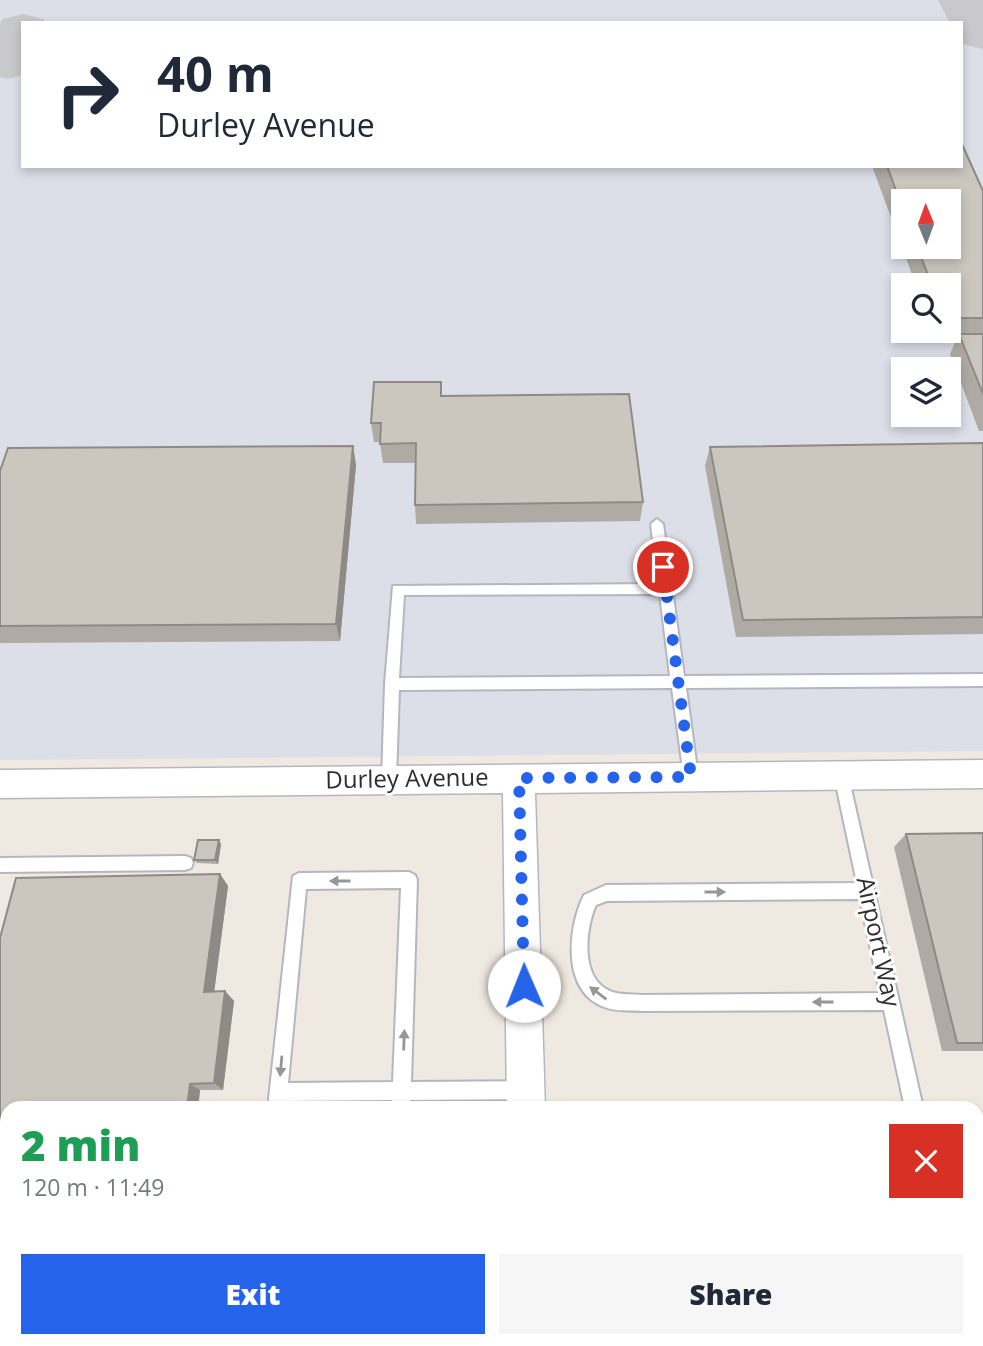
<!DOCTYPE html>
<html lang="en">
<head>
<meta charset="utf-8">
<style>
  body { margin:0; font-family:"Open Sans",sans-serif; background:#f6f6f7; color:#1f2937; height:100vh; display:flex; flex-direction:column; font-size:26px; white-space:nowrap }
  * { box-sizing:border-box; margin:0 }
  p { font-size:23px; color:#747a83 }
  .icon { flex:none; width:38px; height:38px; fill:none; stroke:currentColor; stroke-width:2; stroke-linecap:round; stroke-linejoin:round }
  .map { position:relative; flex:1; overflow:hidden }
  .details { position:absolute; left:0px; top:1101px; width:984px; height:247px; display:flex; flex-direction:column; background:#fff; border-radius:21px 21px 0 0; box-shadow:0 4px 10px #0003 }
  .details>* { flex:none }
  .hud { position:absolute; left:21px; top:21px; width:942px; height:147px; border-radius:0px; box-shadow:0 4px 10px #0003; background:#fff; color:#1f2937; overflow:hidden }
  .needle { width:46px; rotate:359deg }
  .tools { position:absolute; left:891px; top:189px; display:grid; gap:14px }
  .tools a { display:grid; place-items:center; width:70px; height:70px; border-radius:0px; background:#fff; box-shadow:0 4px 10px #0003; font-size:35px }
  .pin { position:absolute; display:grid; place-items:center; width:60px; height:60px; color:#fff; margin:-30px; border:4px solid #fff; border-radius:50%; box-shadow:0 2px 7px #0007 }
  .me { position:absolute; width:77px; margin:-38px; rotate:359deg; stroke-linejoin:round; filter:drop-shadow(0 0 5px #0008) }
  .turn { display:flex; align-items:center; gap:24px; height:147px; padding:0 21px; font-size:32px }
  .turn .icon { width:91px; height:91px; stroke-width:2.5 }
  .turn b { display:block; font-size:49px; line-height:60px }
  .round { display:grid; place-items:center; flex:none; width:74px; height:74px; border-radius:0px; background:#f6f6f7 }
  .overview { display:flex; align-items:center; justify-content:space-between; height:119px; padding:0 21px }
  h1 { font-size:42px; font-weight:800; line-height:52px; color:#1e9e55 }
  .primary-button { display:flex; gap:14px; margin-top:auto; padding:14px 21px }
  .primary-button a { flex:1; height:80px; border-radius:0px; background:#2563eb; color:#fff; font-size:28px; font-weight:800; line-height:80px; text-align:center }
  .primary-button a+a { background:#f6f6f7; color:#1f2937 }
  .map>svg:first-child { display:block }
</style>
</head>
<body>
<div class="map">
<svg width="983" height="1346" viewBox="0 0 983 1346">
  <rect width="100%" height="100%" fill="#efe9e1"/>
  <!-- airport -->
  <path fill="#dcdee8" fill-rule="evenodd" d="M0,0h983v751l-983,9zM23,23h938v143h-938zM903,201h45v46h-45zM903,285h45v46h-45zM903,369h45v46h-45z"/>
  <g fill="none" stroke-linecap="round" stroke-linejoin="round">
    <!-- taxiway -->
    <g fill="#c9c8cc" fill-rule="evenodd">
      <polygon points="938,0 983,0 983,49 963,44 961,23 950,23"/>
      <polygon points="23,14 43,19 46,23 23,23 23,75 8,79 0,77 0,23 3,19"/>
    </g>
    <defs>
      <g id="lane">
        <path d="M657,519l6,5 21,152 299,-2v12l-297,2 12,89 -2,5 -5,2 -5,-2 -2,-5 -12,-89 -273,2 -3,89 -2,5 -5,2 -5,-2 -2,-5 3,-95 8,-98 265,-2 -7,-60zM660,594l10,82 -271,2 5,-83z"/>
        <path d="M841,768l5,2 2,5 75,333h-18l-21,-98 -241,1c-12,-1 -27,1 -39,-4 -43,-16 -36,-80 -20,-112l22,-10 251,-2 -23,-108 2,-5zM860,899l20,94 -237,2c-10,-1 -25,0 -33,-4 -30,-12 -25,-62 -14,-86l11,-4z"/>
        <polygon points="185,856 191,858 193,863 191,868 185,870 0,872 0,858"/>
        <path d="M409,872l6,3 2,5 -6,202 115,-1 6,3 3,6 -3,6 -6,3 -116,1v8h-18v-8l-105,1 -1,7h-18l25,-232 6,-3zM401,888l-8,194 -105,1 18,-194z"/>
        <rect x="976" y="1122" width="7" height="18"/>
        <polygon points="244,1340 264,1340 263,1346 243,1346"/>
        <polygon points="383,1340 403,1340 402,1346 382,1346"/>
      </g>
      <g id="street">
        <polygon points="983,760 983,788 535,793 545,1108 507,1108 503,793 0,798 0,770"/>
        <rect x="511" y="1340" width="42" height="6"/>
      </g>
    </defs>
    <!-- lane casing -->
    <use href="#lane" stroke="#b4b7c1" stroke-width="4"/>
    <!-- street casing -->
    <use href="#street" stroke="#b4b7c1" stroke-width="3"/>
    <!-- lane -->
    <use href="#lane" fill="#fff" fill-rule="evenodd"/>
    <!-- street -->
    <use href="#street" fill="#fff" fill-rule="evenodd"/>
  </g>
  <!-- wall -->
  <g fill="#afaba4" fill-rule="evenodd">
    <path d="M872,166h89l22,25v240h-4l-29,-77 7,-16 -22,1 -3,-8h16v-46h-32zM903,201l45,46h-45z"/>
    <polygon points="442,396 643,502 640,521 416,524 415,505 416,463 383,463 380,442 374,442 371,423"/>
    <polygon points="983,443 983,634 736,637 705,466 710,447"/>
    <polygon points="353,446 356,465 340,641 0,643 0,471"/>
    <polygon points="983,833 983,1051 942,1051 894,847 906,834"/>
    <polygon points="221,844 218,864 197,863 194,860"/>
    <polygon points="220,874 228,886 214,992 225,991 234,1001 223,1090 200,1090 198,1108 7,1108 7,1340 191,1340 190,1346 0,1346 0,938 16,878"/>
    <polygon points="976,1217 983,1217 983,1300 976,1271"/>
  </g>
  <!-- shaded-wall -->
  <g fill="#8e8b86">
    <polygon points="353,446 356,465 340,641 336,624"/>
    <polygon points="219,840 221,844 218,864 215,860"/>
    <polygon points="220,874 228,886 213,1001 204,992"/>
    <polygon points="225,991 234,1001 223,1090 214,1083"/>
    <polygon points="190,1084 200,1090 198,1108 187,1108"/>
    <polygon points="179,1340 191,1340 190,1346 178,1346"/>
  </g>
  <!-- building -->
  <g fill="#cbc7bf" stroke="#8e8b86" stroke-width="2">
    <polygon points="961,142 983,191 983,318 948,318 948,285 932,285 917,247 948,247 948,201 903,201 903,209 887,166 961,166"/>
    <polygon points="959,334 983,334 983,394"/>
    <polygon points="374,382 441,382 441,396 629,394 643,502 415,505 416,443 380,444 381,423 371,423"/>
    <polygon points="983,443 983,617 743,620 710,447"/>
    <polygon points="353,446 336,624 0,626 0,471 8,448"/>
    <polygon points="983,833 983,1043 957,1043 906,834"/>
    <polygon points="198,840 219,840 215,860 194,860"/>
    <polygon points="220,874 204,992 225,991 214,1083 190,1084 187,1108 7,1108 7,1340 179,1340 178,1346 0,1346 0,938 16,878"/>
    <polygon points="979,1217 983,1217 983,1236"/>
  </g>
  <!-- one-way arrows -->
  <defs><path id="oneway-solid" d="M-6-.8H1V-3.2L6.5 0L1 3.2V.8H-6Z" transform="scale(1.75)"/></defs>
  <g fill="#969696">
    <use href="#oneway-solid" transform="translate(340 881) rotate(180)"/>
    <use href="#oneway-solid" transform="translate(715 892)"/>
    <use href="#oneway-solid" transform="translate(598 993) rotate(-143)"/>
    <use href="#oneway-solid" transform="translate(823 1002) rotate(180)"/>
    <use href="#oneway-solid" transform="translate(404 1040) rotate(-88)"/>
    <use href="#oneway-solid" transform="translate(281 1066) rotate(95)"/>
  </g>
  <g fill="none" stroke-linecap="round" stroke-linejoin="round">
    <!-- route -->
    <polyline stroke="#2563eb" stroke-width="12" stroke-dasharray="0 21.6" points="524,986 519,778 691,777 663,567"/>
  </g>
  <g text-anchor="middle" stroke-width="6" stroke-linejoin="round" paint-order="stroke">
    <!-- street labels -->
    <g font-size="24" fill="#2e2e2e" stroke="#fff">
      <text transform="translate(407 779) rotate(-1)" y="8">Durley Avenue</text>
      <text transform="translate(878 942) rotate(78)" y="8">Airport Way</text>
    </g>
  </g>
</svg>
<div class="tools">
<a><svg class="needle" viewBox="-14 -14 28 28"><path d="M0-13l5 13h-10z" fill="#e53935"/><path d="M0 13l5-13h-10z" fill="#747a83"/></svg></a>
<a><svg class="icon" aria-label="search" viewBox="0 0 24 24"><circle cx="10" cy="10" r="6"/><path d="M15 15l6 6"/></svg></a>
<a><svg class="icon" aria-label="layers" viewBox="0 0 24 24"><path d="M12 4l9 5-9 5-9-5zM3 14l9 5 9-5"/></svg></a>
</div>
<div class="pin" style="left:663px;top:567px;background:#d93025"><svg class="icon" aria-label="arrive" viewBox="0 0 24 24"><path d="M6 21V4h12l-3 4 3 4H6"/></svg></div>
<svg class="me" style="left:524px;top:986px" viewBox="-20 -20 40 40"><circle r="19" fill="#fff"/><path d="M0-13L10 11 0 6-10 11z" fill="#2563eb"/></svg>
<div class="hud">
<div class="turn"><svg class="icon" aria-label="right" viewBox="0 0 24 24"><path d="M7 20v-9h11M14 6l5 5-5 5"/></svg><div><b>40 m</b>Durley Avenue</div></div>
</div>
<section class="details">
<div class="overview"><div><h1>2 min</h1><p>120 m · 11:49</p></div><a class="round" style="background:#d93025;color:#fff"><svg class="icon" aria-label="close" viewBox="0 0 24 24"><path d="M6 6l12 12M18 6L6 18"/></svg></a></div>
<div class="primary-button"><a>Exit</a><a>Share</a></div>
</section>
</div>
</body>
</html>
